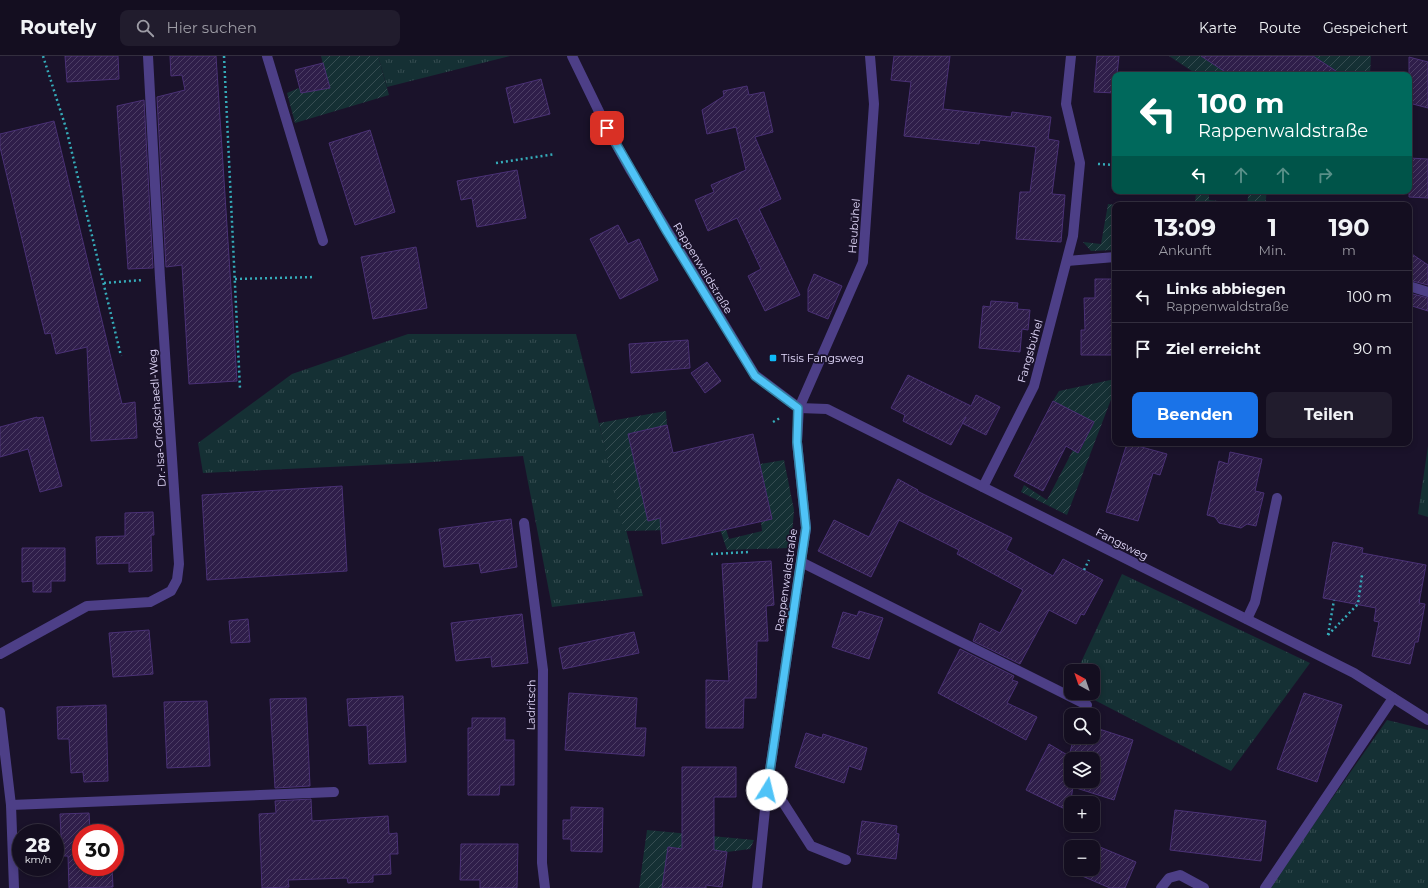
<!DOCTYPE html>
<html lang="de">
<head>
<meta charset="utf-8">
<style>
  body { margin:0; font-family:Montserrat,sans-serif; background:#211c2d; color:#f1f3f6; height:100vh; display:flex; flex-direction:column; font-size:15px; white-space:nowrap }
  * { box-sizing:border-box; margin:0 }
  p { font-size:13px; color:#9d9ca5 }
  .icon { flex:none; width:22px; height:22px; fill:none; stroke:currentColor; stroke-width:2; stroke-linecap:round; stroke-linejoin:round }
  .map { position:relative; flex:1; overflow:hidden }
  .drawer { position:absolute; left:1112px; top:146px; width:300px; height:244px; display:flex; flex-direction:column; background:#140e20; border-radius:8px; box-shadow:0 2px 6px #0003,0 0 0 1px #332e3e }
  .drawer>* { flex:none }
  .banner { position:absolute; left:1112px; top:16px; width:300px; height:122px; border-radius:8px; box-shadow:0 2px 6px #0003,0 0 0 1px #332e3e; background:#00695c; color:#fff; overflow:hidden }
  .needle { width:26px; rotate:320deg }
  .controls { position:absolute; left:1064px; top:608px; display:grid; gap:8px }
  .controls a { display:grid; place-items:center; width:36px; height:36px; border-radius:8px; background:#140e20; box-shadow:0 2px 6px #0003,0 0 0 1px #332e3e; font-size:20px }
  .speed { position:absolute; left:12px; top:768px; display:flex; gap:8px; font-size:20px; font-weight:700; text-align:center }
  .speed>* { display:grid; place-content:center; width:52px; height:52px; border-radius:50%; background:#140e20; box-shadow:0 2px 6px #0003,0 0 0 1px #332e3e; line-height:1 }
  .speed small { font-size:10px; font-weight:400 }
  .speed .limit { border:6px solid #d22; background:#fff; color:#111 }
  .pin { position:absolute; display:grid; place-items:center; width:34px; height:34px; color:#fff; margin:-17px; border-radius:8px; box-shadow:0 2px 6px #0006 }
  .me { position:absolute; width:44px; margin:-22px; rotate:9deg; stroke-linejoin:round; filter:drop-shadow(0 0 3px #0008) }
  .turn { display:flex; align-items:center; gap:14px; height:84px; padding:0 20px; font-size:18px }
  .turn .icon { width:52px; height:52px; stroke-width:2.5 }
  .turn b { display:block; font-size:28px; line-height:34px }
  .lanes { display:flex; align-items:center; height:38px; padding:0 20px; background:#0003; justify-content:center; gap:20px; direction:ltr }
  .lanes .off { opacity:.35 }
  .eta { display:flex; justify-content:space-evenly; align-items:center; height:68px; text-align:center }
  .eta b { font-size:24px; font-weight:700; line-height:28px }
  .cta { display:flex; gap:8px; margin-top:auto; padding:8px 20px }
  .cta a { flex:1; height:46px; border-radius:8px; background:#1a73e8; color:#fff; font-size:16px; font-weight:700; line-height:46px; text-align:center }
  .cta a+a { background:#211c2d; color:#f1f3f6 }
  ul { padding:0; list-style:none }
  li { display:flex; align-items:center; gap:12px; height:52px; padding:0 20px; border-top:1px solid #332e3e }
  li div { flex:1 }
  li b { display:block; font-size:15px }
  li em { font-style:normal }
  header { display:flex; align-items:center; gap:24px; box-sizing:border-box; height:56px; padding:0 20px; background:#140e20; border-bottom:1px solid #332e3e }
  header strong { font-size:19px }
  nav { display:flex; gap:22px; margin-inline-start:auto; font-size:14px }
  .search { width:280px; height:36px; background:#211c2d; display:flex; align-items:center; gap:10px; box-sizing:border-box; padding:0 14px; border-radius:8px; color:#9d9ca5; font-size:15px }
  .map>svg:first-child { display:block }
</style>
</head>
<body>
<header>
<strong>Routely</strong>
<div class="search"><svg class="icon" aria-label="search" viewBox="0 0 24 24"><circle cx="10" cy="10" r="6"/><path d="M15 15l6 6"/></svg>Hier suchen</div>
<nav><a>Karte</a><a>Route</a><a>Gespeichert</a></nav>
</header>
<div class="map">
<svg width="1428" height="832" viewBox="0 0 1428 832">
  <defs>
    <pattern id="grass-tufts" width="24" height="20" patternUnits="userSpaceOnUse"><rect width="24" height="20" fill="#153034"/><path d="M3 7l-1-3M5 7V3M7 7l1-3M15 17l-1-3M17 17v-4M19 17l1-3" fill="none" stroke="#374d52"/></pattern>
    <pattern id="garden-furrows" width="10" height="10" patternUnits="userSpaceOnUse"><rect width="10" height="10" fill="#153034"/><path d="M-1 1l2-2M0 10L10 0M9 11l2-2" fill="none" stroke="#374d52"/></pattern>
    <pattern id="building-hatch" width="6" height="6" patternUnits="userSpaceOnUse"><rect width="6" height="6" fill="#2f1e4a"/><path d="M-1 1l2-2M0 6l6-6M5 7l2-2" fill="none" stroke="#4d3e65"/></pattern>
  </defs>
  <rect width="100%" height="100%" fill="#1a122a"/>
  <!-- grass -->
  <g fill="url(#grass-tufts)">
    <polygon points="378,0 510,0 387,31"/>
    <polygon points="408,278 576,278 643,540 552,551 523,400 416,407 203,417 198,387 292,318"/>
    <polygon points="1428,390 1428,461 1418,458"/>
    <polygon points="1122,518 1310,607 1231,715 1081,637 1093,637 1093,615 1077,615"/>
    <polygon points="1387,664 1428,674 1428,832 1269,832"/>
  </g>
  <!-- garden -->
  <g fill="url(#garden-furrows)">
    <polygon points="321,0 378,0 389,39 295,67 287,37 299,32 301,37 329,32"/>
    <polygon points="1169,0 1201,0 1230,19 1198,19"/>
    <polygon points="1313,0 1371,0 1370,19 1342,19"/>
    <polygon points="1196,135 1209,135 1209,144 1247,148 1249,135 1267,135 1265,149 1195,149"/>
    <polygon points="1108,148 1117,149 1115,149 1115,194 1091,195 1083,186 1101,188"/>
    <polygon points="1115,323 1115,333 1067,459 1021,436 1024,429 1047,444 1073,394 1079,397 1094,366 1053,345 1059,335"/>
    <polygon points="666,355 667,369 628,378 719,449 729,483 762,475 761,466 772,463 760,408 784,404 794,454 791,492 727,494 720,473 624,475 599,367"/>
    <polygon points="647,774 754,784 750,793 727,796 668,791 662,832 639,832"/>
  </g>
  <!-- building -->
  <g fill="url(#building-hatch)" stroke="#4a3175" fill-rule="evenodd">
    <polygon points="65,0 118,0 119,23 67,26"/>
    <polygon points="170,0 216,0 237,325 189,328 182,209 166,211 157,41 185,34 182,19 171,20"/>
    <polygon points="894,0 950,0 943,53 1011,61 1012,56 1051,61 1048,83 1059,85 1052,138 1065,139 1061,186 1016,183 1020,136 1030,136 1036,91 980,84 979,88 904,80 911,26 891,24"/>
    <polygon points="1097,0 1119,0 1117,19 1115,19 1115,37 1094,36"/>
    <polygon points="1201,0 1313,0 1342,19 1230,19"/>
    <polygon points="1409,1 1428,6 1428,52 1409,47"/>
    <polygon points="323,7 330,32 301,37 295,14"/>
    <polygon points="541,23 550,58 514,67 506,32"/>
    <polygon points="747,30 749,39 764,36 773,76 755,81 781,143 759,153 800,239 765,255 748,220 761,213 737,162 708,175 695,144 714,136 711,129 746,114 736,71 707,78 702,54 724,40 723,35"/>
    <polygon points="144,44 153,212 128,213 117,50"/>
    <polygon points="54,65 122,348 135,346 137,382 91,385 87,291 56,298 51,277 45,278 36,242 0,91 0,78"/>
    <polygon points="370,74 395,156 355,169 329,87"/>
    <polygon points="1409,102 1428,103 1428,142 1409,141"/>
    <polygon points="517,114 526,162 477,171 472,142 461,144 457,125"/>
    <polygon points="618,169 628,188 639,183 658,224 620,243 590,183"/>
    <polygon points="416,191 427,252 373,263 361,201"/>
    <polygon points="1409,196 1428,209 1428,229 1409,224"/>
    <polygon points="814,218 842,230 828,263 808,255 808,233"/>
    <polygon points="1095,223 1115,223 1115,299 1081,299 1081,274 1085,274 1084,242 1095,242"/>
    <polygon points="1409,237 1428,242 1428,255 1409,249"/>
    <polygon points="991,245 1018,247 1017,253 1030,254 1028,274 1022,273 1020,296 979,292 983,250 990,251"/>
    <polygon points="688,284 690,312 631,317 629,288"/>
    <polygon points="707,306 721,325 705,337 691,317"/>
    <polygon points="908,319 971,350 976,339 1000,351 986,379 962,367 966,361 951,389 903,365 905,359 891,352"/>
    <polygon points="1053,345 1094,366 1078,397 1066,390 1043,435 1014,420"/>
    <polygon points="37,361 37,362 43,361 62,430 40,436 28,393 0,401 0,371"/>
    <polygon points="667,369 673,397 753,378 772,463 662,488 660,462 648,465 628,378"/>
    <polygon points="1127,387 1167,398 1160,419 1153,417 1138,465 1106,456"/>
    <polygon points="1230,396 1262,403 1255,435 1264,437 1256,470 1247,468 1241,472 1219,467 1215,461 1207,459 1219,405 1228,408"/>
    <polygon points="898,423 918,434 917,435 1012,482 1006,494 1053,520 1063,503 1103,524 1084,559 1081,558 1076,568 1049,554 1020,608 973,585 980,567 1000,577 1023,534 957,498 959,494 899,464 871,521 818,495 834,464 869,481"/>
    <polygon points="342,430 347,515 207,524 202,439"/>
    <polygon points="153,456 154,479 151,479 152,515 129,516 129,507 97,508 96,481 125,480 125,457"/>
    <polygon points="511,463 517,511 481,517 479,507 444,511 439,473"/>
    <polygon points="1333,486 1363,492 1362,497 1426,509 1419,547 1425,548 1418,586 1415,586 1410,608 1372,600 1379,566 1374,565 1376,552 1323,542"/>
    <polygon points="22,492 65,492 65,525 51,525 51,536 33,536 33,525 22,526"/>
    <polygon points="771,505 774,549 766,550 768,585 757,585 756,642 744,642 743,672 706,672 706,624 729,625 722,508"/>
    <polygon points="859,555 883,562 869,603 832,591 843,556 857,560"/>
    <polygon points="522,558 528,607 492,611 491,601 456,605 451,567"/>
    <polygon points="248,563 250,586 231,587 229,565"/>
    <polygon points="149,574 153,618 113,621 109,577"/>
    <polygon points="634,576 639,597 563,613 559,592"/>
    <polygon points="960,593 1014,620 1012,624 1018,626 1007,647 1037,661 1026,684 938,637"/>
    <polygon points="569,637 637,642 635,672 646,672 644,700 565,694"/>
    <polygon points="1304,637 1342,649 1317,726 1277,713"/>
    <polygon points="403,640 406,706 369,708 367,669 349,670 347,643"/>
    <polygon points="306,642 310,730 275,732 270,643"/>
    <polygon points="207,645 210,710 167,712 164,646"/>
    <polygon points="106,649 108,725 84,726 83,716 71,717 69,683 58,683 57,651"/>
    <polygon points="472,662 505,662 505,684 514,684 514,729 500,729 499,739 468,739 468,672 472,672"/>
    <path d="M1093,671l40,13 -19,60 -41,-13 -4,24 -43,-21 23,-46 20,12 5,-19h19zM1071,703h22v22h-22z"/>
    <polygon points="806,677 822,682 823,678 867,692 861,714 849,710 844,727 795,711"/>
    <polygon points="682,711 736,711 736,741 714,741 714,794 727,796 722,831 706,829 706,832 662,832 668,791 682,793"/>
    <polygon points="311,743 312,765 388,760 389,778 397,777 398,798 390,798 391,818 373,819 373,826 348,827 347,822 288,824 289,831 262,832 259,758 276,757 275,745"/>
    <polygon points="571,751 603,752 602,796 571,795 571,783 563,783 563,764 571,764"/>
    <polygon points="1175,754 1266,765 1261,805 1170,794"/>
    <polygon points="89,757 90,774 110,773 110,777 81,777 81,811 112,811 113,831 69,832 68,800 62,800 60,758"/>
    <polygon points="862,765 897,770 896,777 899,778 896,803 857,798"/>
    <polygon points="1088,786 1136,806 1125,832 1110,832 1075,817 1077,813 1093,813 1093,791 1086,791"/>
    <polygon points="461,788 518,788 517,832 480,832 480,824 460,824"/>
  </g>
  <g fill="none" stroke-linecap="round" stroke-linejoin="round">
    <!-- path -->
    <g stroke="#35abb9" stroke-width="2.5" stroke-dasharray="2 3" stroke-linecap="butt">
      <polyline points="43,0 66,72 121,300"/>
      <polyline points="224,0 240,333"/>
      <polyline points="496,107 555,98"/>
      <polyline points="1098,108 1115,109"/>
      <polyline points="235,223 315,221"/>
      <polyline points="104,227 143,224"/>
      <polyline points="773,366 780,362"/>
      <polyline points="711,498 750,496"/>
      <polyline points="1084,514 1089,504"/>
      <polyline points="1328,579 1358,548 1362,519"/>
      <polyline points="1328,579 1334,544"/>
    </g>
    <!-- minor -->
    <g stroke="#4d3f87" stroke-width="10">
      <polyline points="267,0 323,185"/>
      <polyline points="572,0 607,72 631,115 755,319 799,352"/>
      <polyline points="1067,205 1115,201"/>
      <polyline points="1409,230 1428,236"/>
      <polyline points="799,352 827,353 1354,617 1428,664"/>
      <polyline points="983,431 1034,330 1073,180 1080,107 1066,48 1071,0"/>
      <polyline points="524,467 543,614 542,807 545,832"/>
      <polyline points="801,506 1087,649"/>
      <polyline points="1247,563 1255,546 1277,442"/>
      <polyline points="0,598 87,550 150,546 171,535 177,524 179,508 160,222 148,0"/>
      <polyline points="0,656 11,749 14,832"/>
      <polyline points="767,734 777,737 811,790 846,804"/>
      <polyline points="11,749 334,736"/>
      <polyline points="757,832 767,734 806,472 797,386 799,352 863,206 874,48 870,0"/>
      <polyline points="1161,832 1169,822 1180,819 1204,832"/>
      <polyline points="1265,832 1393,642"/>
    </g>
  </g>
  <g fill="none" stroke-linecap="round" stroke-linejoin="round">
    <defs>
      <polyline id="route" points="607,72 667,176 755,320 798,352 797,386 806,472 767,734"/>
    </defs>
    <!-- route casing -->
    <use href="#route" stroke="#337fa1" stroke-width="10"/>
    <!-- route -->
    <use href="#route" stroke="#4fc3f7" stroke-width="7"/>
  </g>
  <!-- markers -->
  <rect fill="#0fb9f7" stroke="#1a122a" stroke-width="1.5" x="769" y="298" width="8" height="8" rx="2"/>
  <g text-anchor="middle" stroke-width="3.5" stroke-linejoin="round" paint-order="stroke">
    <!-- street labels -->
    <g font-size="11" fill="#e5dcfe" stroke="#1a122a">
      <text transform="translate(854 170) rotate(-86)" y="4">Heubühel</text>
      <text transform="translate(703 212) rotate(59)" y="4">Rappenwaldstraße</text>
      <text transform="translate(1030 295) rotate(-74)" y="4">Fangsbühel</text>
      <text transform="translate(157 362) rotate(-94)" y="4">Dr.-Isa-Großschaedl-Weg</text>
      <text transform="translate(1122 488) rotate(27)" y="4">Fangsweg</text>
      <text transform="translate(786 524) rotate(-82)" y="4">Rappenwaldstraße</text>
      <text transform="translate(531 649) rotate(-89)" y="4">Ladritsch</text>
    </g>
    <!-- poi labels -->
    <g font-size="11" fill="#e5dcfe" stroke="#1a122a" text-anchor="start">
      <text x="781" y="306">Tisis Fangsweg</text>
    </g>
  </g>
</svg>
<div class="controls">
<a><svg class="needle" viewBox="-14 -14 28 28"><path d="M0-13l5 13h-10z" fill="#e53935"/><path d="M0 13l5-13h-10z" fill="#9d9ca5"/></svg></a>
<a><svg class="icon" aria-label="search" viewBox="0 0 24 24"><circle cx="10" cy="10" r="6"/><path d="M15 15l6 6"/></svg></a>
<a><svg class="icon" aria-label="layers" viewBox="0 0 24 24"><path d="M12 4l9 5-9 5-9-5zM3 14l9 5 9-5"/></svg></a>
<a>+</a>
<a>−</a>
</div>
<div class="speed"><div>28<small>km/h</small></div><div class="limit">30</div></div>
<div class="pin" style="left:607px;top:72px;background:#d93025"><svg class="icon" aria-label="arrive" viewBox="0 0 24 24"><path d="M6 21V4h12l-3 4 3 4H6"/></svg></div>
<svg class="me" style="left:767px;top:734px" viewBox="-20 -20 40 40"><circle r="19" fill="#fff"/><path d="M0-13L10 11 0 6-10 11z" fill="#4fc3f7"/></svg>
<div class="banner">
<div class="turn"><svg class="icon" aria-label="left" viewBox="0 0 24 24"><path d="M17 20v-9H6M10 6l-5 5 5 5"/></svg><div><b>100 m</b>Rappenwaldstraße</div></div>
<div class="lanes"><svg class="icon" aria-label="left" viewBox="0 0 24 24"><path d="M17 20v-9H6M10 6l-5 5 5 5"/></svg><svg class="icon off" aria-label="ahead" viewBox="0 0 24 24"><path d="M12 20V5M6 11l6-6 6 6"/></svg><svg class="icon off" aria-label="ahead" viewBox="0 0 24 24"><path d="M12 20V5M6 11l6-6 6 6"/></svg><svg class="icon off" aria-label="right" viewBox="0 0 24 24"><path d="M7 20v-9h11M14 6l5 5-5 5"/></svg></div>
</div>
<section class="drawer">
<div class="eta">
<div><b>13:09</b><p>Ankunft</p></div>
<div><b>1</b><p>Min.</p></div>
<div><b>190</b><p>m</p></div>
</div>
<ul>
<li><svg class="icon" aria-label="left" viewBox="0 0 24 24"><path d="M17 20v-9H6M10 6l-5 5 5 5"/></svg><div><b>Links abbiegen</b><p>Rappenwaldstraße</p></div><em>100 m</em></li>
<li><svg class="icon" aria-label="arrive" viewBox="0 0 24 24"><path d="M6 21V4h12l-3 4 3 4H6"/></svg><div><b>Ziel erreicht</b></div><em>90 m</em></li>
</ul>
<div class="cta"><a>Beenden</a><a>Teilen</a></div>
</section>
</div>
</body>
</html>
